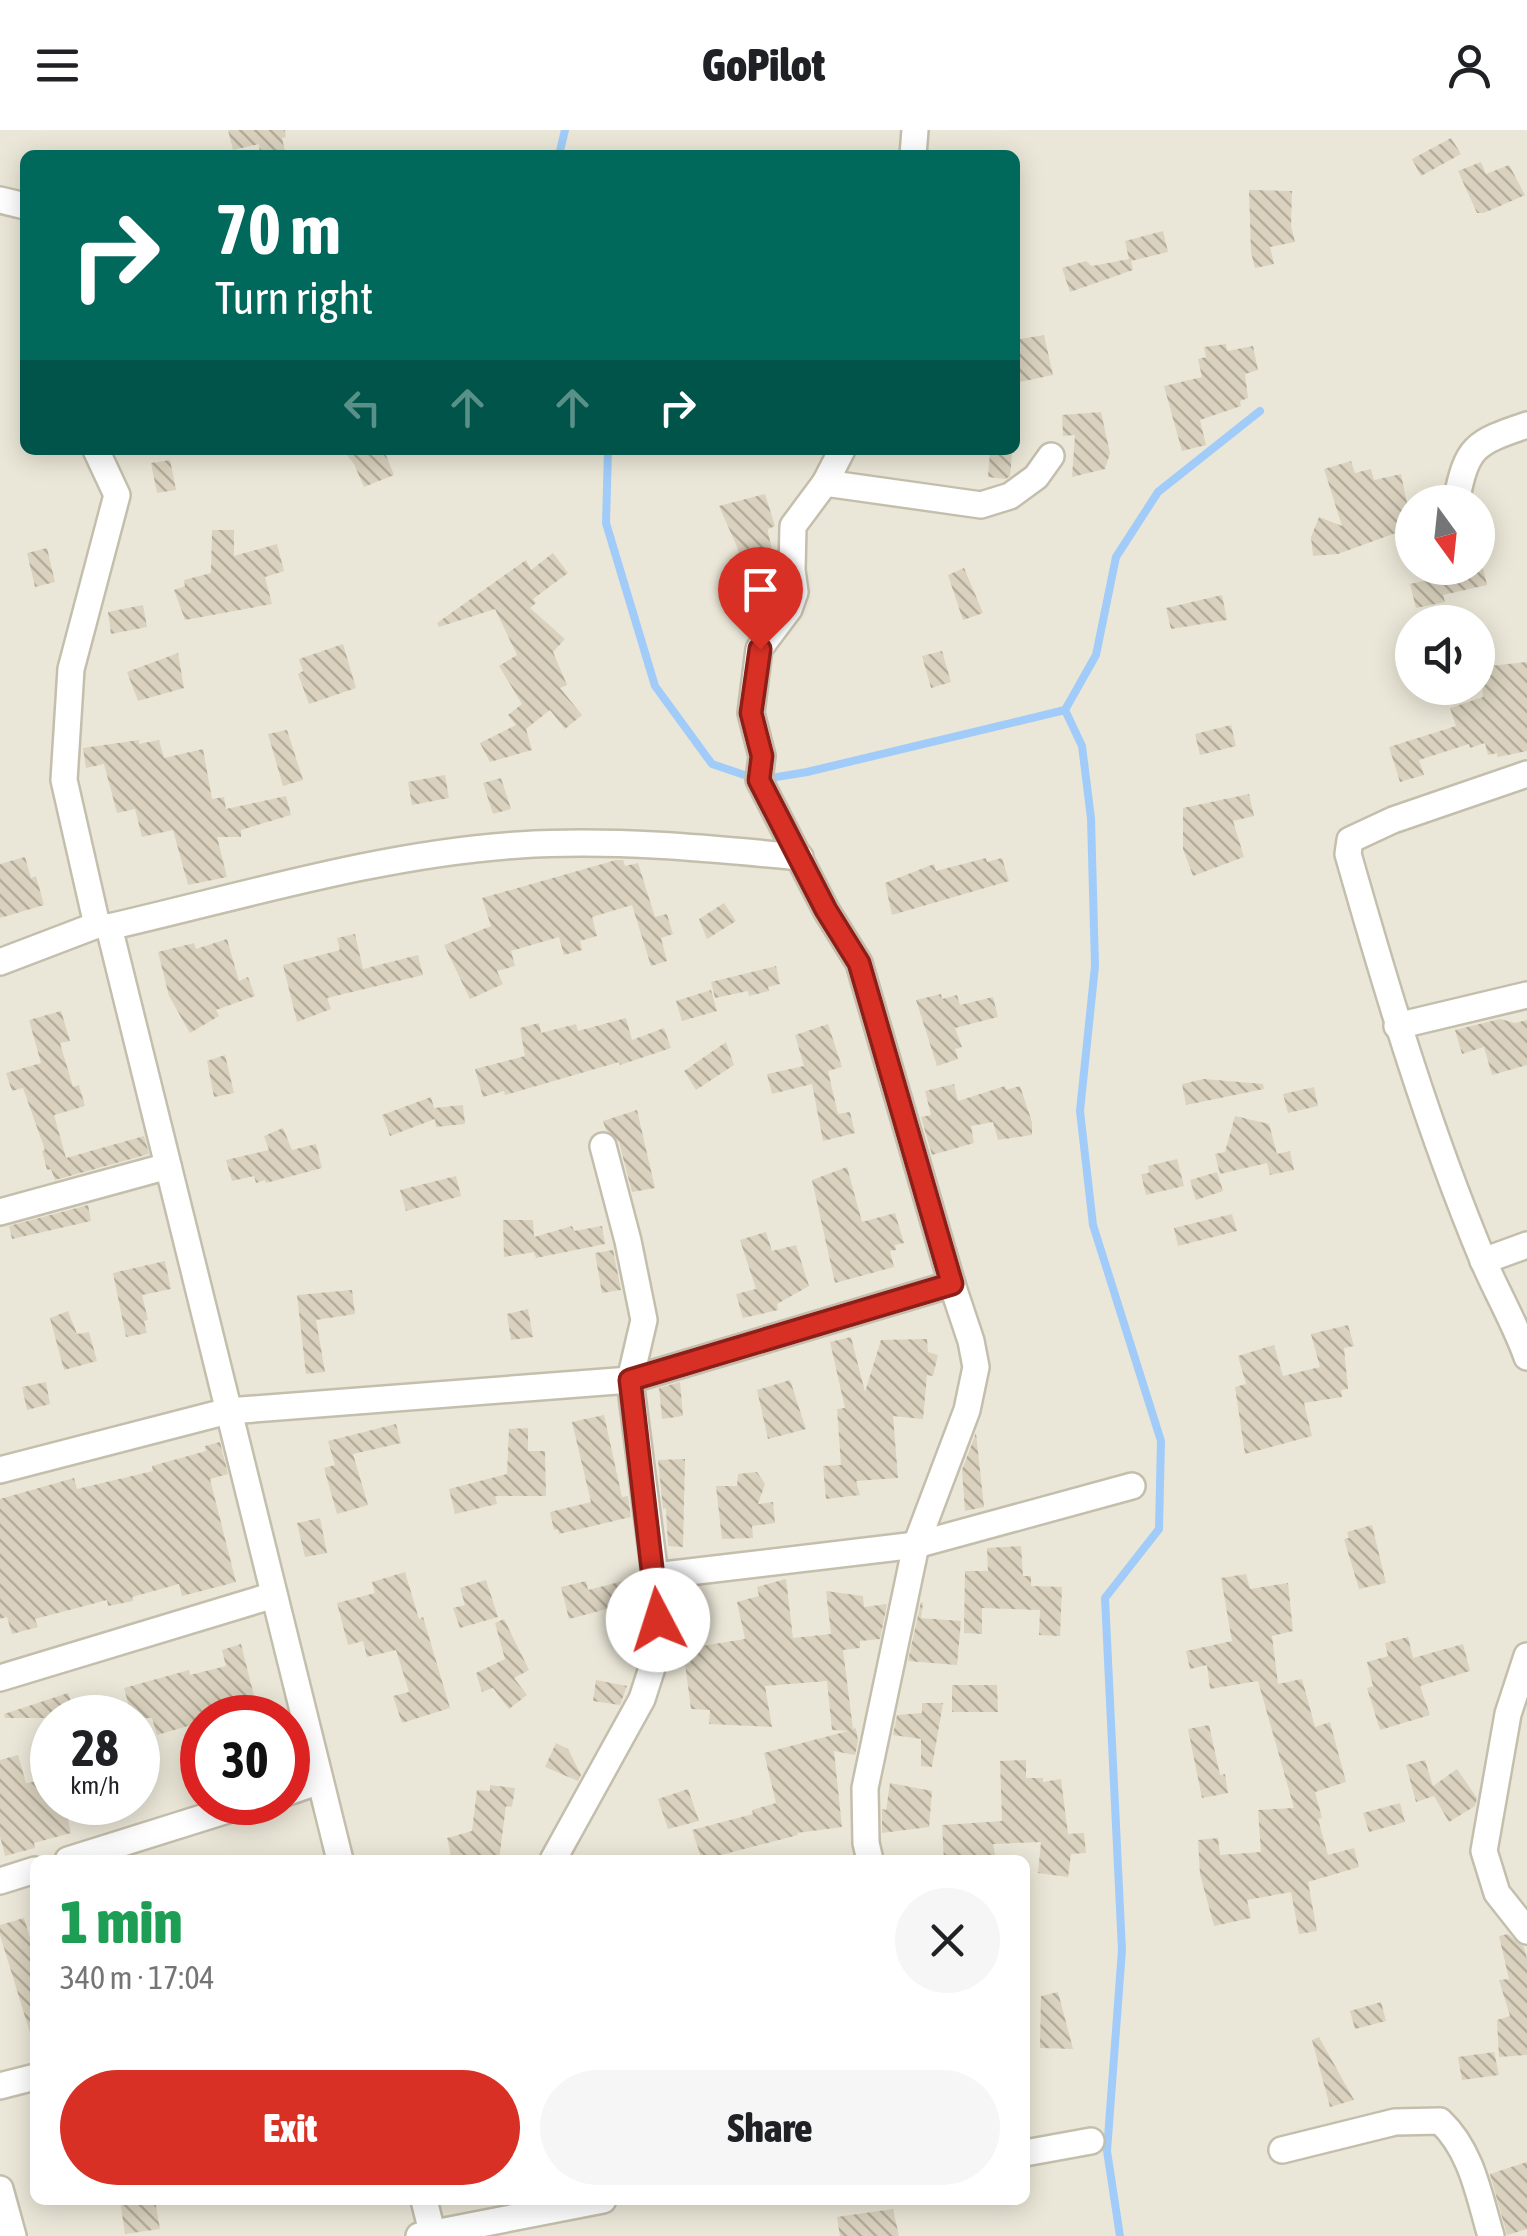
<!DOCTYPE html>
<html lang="en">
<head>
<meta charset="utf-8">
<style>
  body { margin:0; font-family:"Asap Condensed",sans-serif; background:#f6f6f6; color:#202124; height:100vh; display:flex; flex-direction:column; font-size:38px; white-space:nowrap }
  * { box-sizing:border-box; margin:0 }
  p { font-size:32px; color:#757577 }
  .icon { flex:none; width:55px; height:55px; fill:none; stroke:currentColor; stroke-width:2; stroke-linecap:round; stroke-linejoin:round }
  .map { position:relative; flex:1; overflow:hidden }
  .drawer { position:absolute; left:30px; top:1725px; width:1000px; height:350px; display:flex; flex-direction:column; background:#fff; border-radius:15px; box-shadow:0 5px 25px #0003 }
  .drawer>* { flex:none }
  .top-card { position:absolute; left:20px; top:20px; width:1000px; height:305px; border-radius:15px; box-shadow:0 5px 25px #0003; background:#00695c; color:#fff; overflow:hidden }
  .needle { width:65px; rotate:165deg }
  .controls { position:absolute; left:1395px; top:355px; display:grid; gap:20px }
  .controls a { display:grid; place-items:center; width:100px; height:100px; border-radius:50%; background:#fff; box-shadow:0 5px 25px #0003; font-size:50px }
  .speed { position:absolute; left:30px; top:1565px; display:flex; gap:20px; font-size:50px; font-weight:700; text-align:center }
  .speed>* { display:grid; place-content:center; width:130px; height:130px; border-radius:50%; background:#fff; box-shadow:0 5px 25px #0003; line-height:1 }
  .speed small { font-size:25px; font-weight:400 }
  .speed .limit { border:15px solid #d22; background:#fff; color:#111 }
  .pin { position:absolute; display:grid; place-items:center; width:85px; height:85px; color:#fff; margin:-102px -42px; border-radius:50% 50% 50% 0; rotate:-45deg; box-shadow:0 0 10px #0007 }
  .pin .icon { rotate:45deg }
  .me { position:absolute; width:110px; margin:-55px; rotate:355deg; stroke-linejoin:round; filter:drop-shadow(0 0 8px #0008) }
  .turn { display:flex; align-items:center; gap:35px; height:210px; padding:0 30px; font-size:45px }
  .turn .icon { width:130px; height:130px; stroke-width:2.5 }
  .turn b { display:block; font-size:70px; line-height:85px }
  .lanes { display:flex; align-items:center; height:95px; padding:0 30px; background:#0003; justify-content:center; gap:50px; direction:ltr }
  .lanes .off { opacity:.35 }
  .round { display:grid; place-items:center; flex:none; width:105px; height:105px; border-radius:52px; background:#f6f6f6 }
  .overview { display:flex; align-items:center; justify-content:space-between; height:170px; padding:0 30px }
  h1 { font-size:60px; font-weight:800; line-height:75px; color:#1e9e55 }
  .primary-button { display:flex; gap:20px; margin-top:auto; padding:20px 30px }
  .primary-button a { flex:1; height:115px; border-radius:60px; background:#d93025; color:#fff; font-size:40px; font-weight:800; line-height:115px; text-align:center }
  .primary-button a+a { background:#f6f6f6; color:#202124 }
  header { display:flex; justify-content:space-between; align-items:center; height:130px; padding:0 30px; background:#fff; font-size:45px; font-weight:800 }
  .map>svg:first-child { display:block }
</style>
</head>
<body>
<header><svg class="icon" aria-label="menu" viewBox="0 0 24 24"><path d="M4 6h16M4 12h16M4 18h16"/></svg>GoPilot<svg class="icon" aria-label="person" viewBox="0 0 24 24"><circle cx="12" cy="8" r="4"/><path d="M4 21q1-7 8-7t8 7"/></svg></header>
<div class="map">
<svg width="1527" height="2106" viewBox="0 0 1527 2106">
  <defs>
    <pattern id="building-back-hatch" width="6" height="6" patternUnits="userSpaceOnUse" patternTransform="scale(2.5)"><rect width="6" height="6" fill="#dad2be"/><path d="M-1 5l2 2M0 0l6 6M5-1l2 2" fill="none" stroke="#b3ac9b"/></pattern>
  </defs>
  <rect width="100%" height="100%" fill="#f7f4eb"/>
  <!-- residential -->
  <path fill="#ebe7d8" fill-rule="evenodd" d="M0,0h1527v2106h-1527zM25,25h990v295h-990zM1412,372h66v66h-66zM1412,492h66v66h-66zM52,1588h86v84h-86zM202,1588h86v84h-86zM35,1730h990v340h-990z"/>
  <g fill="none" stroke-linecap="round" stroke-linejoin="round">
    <!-- stream -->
    <g stroke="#a1ccf9" stroke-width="8">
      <polyline points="559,25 565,0"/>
      <polyline points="608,320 606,393 655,556 712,634 759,650 807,642 1065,580 1082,616 1091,688 1095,836 1080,981 1093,1095 1161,1311 1159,1399 1105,1468 1122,1820 1107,2021 1120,2106"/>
      <polyline points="1065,580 1096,525 1116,427 1158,362 1260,281"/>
    </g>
  </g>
  <!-- building -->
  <g fill="url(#building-back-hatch)">
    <polygon points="228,0 285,0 286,7 282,8 286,25 260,25 259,14 233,20"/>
    <polygon points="1451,8 1461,24 1421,46 1412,29"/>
    <polygon points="1481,32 1486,44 1509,35 1525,65 1484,83 1477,83 1458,41"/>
    <polygon points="1249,60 1292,61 1291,96 1295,112 1270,117 1274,134 1255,138 1251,122"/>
    <polygon points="1163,101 1168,122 1131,131 1133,140 1070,162 1062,138 1086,131 1092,136 1129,129 1125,111"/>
    <polygon points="1044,205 1053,245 1015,253 1015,210"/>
    <polygon points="1226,214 1227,221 1253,216 1258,240 1245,244 1248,268 1240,271 1241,276 1200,290 1206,315 1182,321 1164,256 1202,247 1198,229 1206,227 1204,217"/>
    <polygon points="1101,282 1110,323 1105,339 1072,347 1075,305 1063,306 1062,285"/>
    <polygon points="343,320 384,320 394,345 364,357 354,334"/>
    <polygon points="990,322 1012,324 1010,346 1006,349 988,347"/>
    <polygon points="170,330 176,360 157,363 151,333"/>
    <polygon points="1351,331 1355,343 1371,339 1374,350 1401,344 1412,397 1338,424 1313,426 1311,407 1319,387 1342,396 1324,339"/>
    <polygon points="765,364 775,396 768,399 768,402 776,438 763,441 764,446 745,451 738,419 719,376"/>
    <polygon points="212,400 234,400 234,426 277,414 284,441 265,447 272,474 185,490 174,460 185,456 184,450 211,443"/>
    <polygon points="47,418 55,452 35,457 27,423"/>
    <polygon points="553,423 568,443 533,469 536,473 530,478 565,509 553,522 567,555 560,558 582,585 565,599 550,580 526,599 532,620 490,632 480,613 516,595 508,585 522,574 499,536 517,525 495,479 439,497 437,493 526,430 531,440"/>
    <polygon points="964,438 983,483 963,490 948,445"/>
    <polygon points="1483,438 1487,455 1443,465 1445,472 1416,478 1410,454"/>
    <polygon points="1222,465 1227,490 1171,499 1166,478"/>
    <polygon points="143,475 147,497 111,504 108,482"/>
    <polygon points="343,514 356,558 309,574 298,544 303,541 299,529"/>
    <polygon points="942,521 951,552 931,558 922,526"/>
    <polygon points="178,523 184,558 138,571 127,542"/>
    <polygon points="1527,532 1527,621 1498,627 1497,623 1488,625 1485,613 1470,618 1469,614 1419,630 1424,645 1400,652 1389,617 1456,596 1450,578 1483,567 1480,537"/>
    <polygon points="1231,595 1236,616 1200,625 1195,604"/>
    <polygon points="287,600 303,650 283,656 268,604"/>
    <polygon points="139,610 139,614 159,610 164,628 203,619 212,669 224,667 226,679 286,666 291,685 241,700 241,707 217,707 227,747 188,755 173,700 142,707 135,679 117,683 104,634 86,638 83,618"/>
    <polygon points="445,645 449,668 412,675 408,652"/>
    <polygon points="501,648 511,679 493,684 483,653"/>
    <polygon points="1249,664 1254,686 1233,691 1244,727 1193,746 1183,719 1183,678"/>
    <polygon points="25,727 31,748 36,746 44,775 0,788 0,734"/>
    <polygon points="986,728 987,732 1002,728 1009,751 892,785 885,753 934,734 936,741"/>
    <polygon points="616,730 623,730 625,736 638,733 655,787 667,784 673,804 661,808 667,831 651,836 632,775 592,787 597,806 580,811 582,820 564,825 559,807 511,821 515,836 497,841 503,854 470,869 444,815 491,796 482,768"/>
    <polygon points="724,773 736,791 707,809 699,789"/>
    <polygon points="355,804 363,839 418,825 423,845 327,868 331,879 297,892 283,835 340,820 337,808"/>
    <polygon points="227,809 239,851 248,847 255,866 216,880 219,886 190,903 169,866 158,822 194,813 196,819"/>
    <polygon points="776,836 780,854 768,857 769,861 749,866 748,861 715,868 711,852"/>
    <polygon points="711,860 717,881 682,891 676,871"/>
    <polygon points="941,864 942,869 957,865 960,875 993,867 998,887 955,898 962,917 955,919 958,929 937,936 916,870"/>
    <polygon points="61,881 70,911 60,913 73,957 79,955 85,976 54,985 66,1028 144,1006 149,1024 55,1050 51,1039 47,1040 42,1021 45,1020 23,958 12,961 6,943 41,933 29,890"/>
    <polygon points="626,888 632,910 664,898 671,918 620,935 619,932 505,965 504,961 483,967 475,939 525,926 520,898 539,893 541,903 576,894 578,901"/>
    <polygon points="1500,889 1515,893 1527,890 1527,935 1492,945 1484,917 1462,924 1455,900"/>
    <polygon points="828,894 842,937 828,941 838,984 850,982 855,1003 823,1011 812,954 772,964 767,944 804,936 795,905"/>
    <polygon points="726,912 734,935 696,960 684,941"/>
    <polygon points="225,925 234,963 214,967 207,931"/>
    <polygon points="1204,949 1263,954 1264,959 1186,975 1182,954"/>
    <polygon points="954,954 958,971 1005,956 1006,960 1020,956 1032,992 1032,1005 998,1010 993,992 971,996 974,1013 932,1025 921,987 931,985 925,961"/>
    <polygon points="1314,957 1318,976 1288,983 1283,964"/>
    <polygon points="431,967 434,978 463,975 465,994 436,997 435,989 390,1006 382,985"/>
    <polygon points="637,980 655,1058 632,1062 619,1012 606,1000 603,991"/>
    <polygon points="1235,986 1269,994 1277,1024 1290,1021 1294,1040 1270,1045 1267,1033 1220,1044 1215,1024 1225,1022"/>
    <polygon points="283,998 292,1020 316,1014 322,1038 266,1053 265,1050 256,1053 254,1046 232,1051 226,1030 269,1020 264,1006"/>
    <polygon points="1177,1029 1184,1056 1146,1065 1141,1044 1149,1043 1148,1036"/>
    <polygon points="847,1037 862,1092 895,1083 904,1113 895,1115 896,1120 890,1121 894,1137 835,1153 812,1050"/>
    <polygon points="1217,1042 1223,1061 1196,1070 1190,1050"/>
    <polygon points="456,1046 461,1066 406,1081 400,1060"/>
    <polygon points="88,1075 91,1091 12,1109 9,1096"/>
    <polygon points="1232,1084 1237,1101 1178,1116 1174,1098"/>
    <polygon points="503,1090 533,1090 534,1107 572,1096 574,1101 602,1096 605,1114 536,1128 534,1122 504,1127"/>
    <polygon points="766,1102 772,1121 796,1115 809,1156 777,1174 778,1180 743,1188 736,1164 756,1159 740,1110"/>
    <polygon points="613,1120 621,1160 602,1163 595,1123"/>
    <polygon points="165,1131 171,1159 142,1165 148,1190 144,1191 147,1203 126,1207 113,1143"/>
    <polygon points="352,1160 355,1184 316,1190 325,1242 306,1244 297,1165"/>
    <polygon points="528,1179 533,1207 511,1210 507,1184"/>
    <polygon points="68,1181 77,1204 89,1202 97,1231 64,1240 50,1188"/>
    <polygon points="1348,1195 1354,1216 1344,1218 1348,1259 1341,1260 1342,1267 1304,1273 1312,1306 1245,1324 1235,1257 1246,1254 1238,1226 1274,1215 1283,1246 1320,1237 1311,1204"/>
    <polygon points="851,1207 865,1262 881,1210 927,1209 928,1222 938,1225 933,1246 927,1245 923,1289 893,1286 898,1348 856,1351 860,1365 826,1369 823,1336 841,1335 837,1279 845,1278 830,1212"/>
    <polygon points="790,1250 806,1299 768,1309 757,1260"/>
    <polygon points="46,1252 50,1274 27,1280 22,1257"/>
    <polygon points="680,1252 683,1286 662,1289 659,1258"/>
    <polygon points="604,1285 622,1367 628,1366 631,1387 559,1404 558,1399 554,1400 550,1382 591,1372 572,1292"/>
    <polygon points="396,1294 401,1313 353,1324 368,1375 337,1384 324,1338 335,1335 328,1311"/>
    <polygon points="528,1298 528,1321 545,1321 546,1366 495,1366 497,1374 455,1384 449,1359 507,1344 509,1299"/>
    <polygon points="976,1303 984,1377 965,1381 962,1340"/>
    <polygon points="220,1312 228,1344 210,1349 236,1452 182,1466 179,1454 132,1467 133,1471 108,1476 107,1470 35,1489 38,1497 12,1504 7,1487 0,1489 0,1369 74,1348 77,1359 153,1341 152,1336 206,1321 205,1316"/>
    <polygon points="685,1329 683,1417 668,1416 666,1378 663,1379 658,1330"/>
    <polygon points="757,1342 765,1354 758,1374 773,1372 775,1393 752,1396 753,1408 722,1409 716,1356 737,1356 738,1344"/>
    <polygon points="320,1388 327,1423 305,1427 297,1393"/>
    <polygon points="1372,1395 1386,1453 1359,1459 1344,1409 1349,1408 1347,1402"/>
    <polygon points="1021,1416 1023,1446 1031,1446 1031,1456 1062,1457 1060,1506 1039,1505 1040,1480 982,1478 982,1504 964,1503 965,1441 988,1441 987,1418"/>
    <polygon points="405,1442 419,1489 423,1487 450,1578 402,1593 393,1566 409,1562 396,1520 367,1527 363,1511 348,1515 337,1473 375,1463 372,1452"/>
    <polygon points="1246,1444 1250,1459 1288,1453 1293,1501 1272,1506 1278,1554 1302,1549 1315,1597 1330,1592 1346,1652 1315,1662 1322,1688 1318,1689 1328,1725 1354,1718 1359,1737 1308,1752 1317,1801 1299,1804 1291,1762 1247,1770 1251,1788 1214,1796 1200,1744 1198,1710 1218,1708 1220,1725 1261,1722 1258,1680 1294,1678 1258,1551 1210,1559 1207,1535 1190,1539 1186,1521 1232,1511 1221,1448"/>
    <polygon points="639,1447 641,1493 612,1500 607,1479 569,1489 561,1457 586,1451 588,1460"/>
    <polygon points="786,1449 793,1508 831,1504 826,1461 863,1466 864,1477 887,1474 880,1509 860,1511 860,1518 843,1520 853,1599 856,1598 858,1611 855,1625 834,1621 842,1697 797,1703 798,1705 702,1730 692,1700 753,1684 752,1680 776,1673 764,1623 848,1601 832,1600 827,1551 765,1556 772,1597 709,1594 710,1580 691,1579 683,1519 745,1509 737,1472 759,1466 757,1457"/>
    <polygon points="486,1450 498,1487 460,1498 453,1478 465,1475 460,1458"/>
    <polygon points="921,1472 923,1473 921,1488 961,1491 957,1535 908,1531"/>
    <polygon points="504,1489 529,1540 514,1548 527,1565 509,1579 493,1558 482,1562 476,1543 505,1529 495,1493"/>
    <polygon points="1408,1507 1413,1528 1463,1514 1470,1541 1420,1556 1430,1585 1380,1600 1367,1558 1373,1556 1367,1532 1388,1526 1385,1513"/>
    <polygon points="241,1514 257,1578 222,1588 202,1588 202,1592 157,1605 152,1588 132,1588 124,1558 189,1540 190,1545 226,1536 222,1520"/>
    <polygon points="596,1550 627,1556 620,1575 593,1571"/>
    <polygon points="952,1555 997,1555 998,1582 952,1582"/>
    <polygon points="68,1563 77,1588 5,1588 4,1584"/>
    <polygon points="922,1573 943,1573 932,1637 921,1636 921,1609 893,1605 897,1585 922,1583"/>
    <polygon points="1209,1595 1220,1645 1225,1644 1228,1663 1202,1668 1188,1599"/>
    <polygon points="556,1613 568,1619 581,1645 578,1651 545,1637"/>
    <polygon points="18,1625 26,1653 52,1649 52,1672 64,1672 71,1703 34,1713 35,1718 5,1726 0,1706 0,1630"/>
    <polygon points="1026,1630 1026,1648 1043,1648 1043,1652 1061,1649 1068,1704 1084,1703 1086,1723 1071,1724 1068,1747 1038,1743 1041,1712 993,1714 996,1730 944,1730 942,1695 1002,1691 1000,1631"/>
    <polygon points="1425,1630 1433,1656 1457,1639 1477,1668 1475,1676 1449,1692 1434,1666 1416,1672 1406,1635"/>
    <polygon points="890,1653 932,1661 929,1697 882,1703 882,1679 886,1680"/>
    <polygon points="490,1655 515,1658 512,1677 506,1676 499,1730 452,1730 447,1708 472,1701 477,1660 490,1661"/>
    <polygon points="688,1659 699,1691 668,1699 658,1669"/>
    <polygon points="1400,1673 1405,1692 1369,1702 1363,1683"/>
    <polygon points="24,1788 35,1825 35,1902 30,1903 0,1805 0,1795"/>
    <polygon points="1508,1804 1524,1817 1527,1829 1527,1925 1499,1927 1497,1890 1510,1886 1499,1850 1509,1849 1499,1806"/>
    <polygon points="1058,1862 1073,1919 1040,1918 1041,1866"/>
    <polygon points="1381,1872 1386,1891 1355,1899 1350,1881"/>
    <polygon points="1319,1907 1354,1970 1330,1977 1312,1910"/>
    <polygon points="1494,1922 1499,1945 1462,1950 1458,1927"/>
    <polygon points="1527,2032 1527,2099 1507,2105 1490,2044"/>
    <polygon points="120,2070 155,2070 160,2099 125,2104"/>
    <polygon points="893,2079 899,2106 840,2106 837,2087"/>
  </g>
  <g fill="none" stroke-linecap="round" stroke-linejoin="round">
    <defs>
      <g id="street">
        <polyline points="913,25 915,0"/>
        <polyline points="0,70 25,76"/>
        <polyline points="96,320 117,365 71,539 64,650 97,795"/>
        <polyline points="842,320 825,353 793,396 792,440 795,462 789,479 759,519 751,583 762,626 759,650 826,780 859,833 952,1154 971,1211 976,1237 967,1280 916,1415 865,1658 866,1713 870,1730"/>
        <polyline points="825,353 981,375 1010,366 1036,347 1051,326"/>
        <path d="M1456,372c11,-56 18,-59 71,-77"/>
        <path d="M1527,644l-134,46 -43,20 -2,14c39,137 80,274 135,406 14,33 32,63 44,97"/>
        <polyline points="109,797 340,1730"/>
        <path d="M0,832l97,-37 12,2c135,-31 271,-73 410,-82 94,-6 187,3 281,12"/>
        <polyline points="1397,896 1527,865"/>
        <polyline points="0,1082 168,1036"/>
        <polyline points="1483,1131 1527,1115"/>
        <polyline points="0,1340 228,1281 630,1250 952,1154"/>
        <polyline points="655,1446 916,1415 1132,1356"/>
        <polyline points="1527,1526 1508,1584 1484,1721 1497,1763 1527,1801"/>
        <polyline points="0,1548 274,1465"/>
        <polyline points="288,1662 320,1651"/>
        <polyline points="68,1730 253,1672"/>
        <polyline points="553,1730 642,1569 659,1516 655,1446 630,1250 644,1190 628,1111 603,1016"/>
        <polyline points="0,1751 35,1740"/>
        <polyline points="0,1956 35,1947"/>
        <path d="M1282,2020l113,-28 45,-1c32,30 39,75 51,115"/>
        <polyline points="1025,2023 1091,2011"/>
        <polyline points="0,2059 13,2106"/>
        <polyline points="424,2070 433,2106"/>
        <polyline points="419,2106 603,2070"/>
      </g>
    </defs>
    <!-- street casing -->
    <use href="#street" stroke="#c4beac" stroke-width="30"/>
    <!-- street -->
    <use href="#street" stroke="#fff" stroke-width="25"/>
  </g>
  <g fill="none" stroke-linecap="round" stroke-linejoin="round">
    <defs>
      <polyline id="route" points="658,1490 630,1250 952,1154 859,833 826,780 759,650 762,626 751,583 760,519"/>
    </defs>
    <!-- route casing -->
    <use href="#route" stroke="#8d1f18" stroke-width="25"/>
    <!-- route -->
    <use href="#route" stroke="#d93025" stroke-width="18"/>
  </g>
</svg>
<div class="controls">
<a><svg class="needle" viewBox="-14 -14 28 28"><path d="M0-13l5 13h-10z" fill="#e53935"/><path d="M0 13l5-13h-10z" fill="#757577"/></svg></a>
<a><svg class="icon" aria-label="sound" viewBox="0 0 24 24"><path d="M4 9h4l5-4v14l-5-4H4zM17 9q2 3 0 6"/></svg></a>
</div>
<div class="speed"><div>28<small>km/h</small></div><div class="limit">30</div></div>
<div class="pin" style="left:760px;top:519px;background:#d93025"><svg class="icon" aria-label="arrive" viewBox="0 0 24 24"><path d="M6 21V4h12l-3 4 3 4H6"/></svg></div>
<svg class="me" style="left:658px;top:1490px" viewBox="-20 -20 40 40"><circle r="19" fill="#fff"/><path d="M0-13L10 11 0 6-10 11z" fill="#d93025"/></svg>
<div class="top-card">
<div class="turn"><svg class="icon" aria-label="right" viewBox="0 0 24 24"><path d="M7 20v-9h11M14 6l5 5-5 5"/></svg><div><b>70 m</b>Turn right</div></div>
<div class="lanes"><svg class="icon off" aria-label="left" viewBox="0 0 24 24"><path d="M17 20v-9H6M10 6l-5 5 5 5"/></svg><svg class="icon off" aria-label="ahead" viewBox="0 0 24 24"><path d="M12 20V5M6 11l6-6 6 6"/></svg><svg class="icon off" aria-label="ahead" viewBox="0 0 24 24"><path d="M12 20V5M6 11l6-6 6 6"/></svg><svg class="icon" aria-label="right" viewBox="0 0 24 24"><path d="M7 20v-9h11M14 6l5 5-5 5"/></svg></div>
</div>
<section class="drawer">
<div class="overview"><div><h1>1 min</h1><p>340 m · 17:04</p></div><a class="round"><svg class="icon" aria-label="close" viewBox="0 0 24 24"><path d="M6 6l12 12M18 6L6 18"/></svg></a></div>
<div class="primary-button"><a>Exit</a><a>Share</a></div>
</section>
</div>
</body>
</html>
